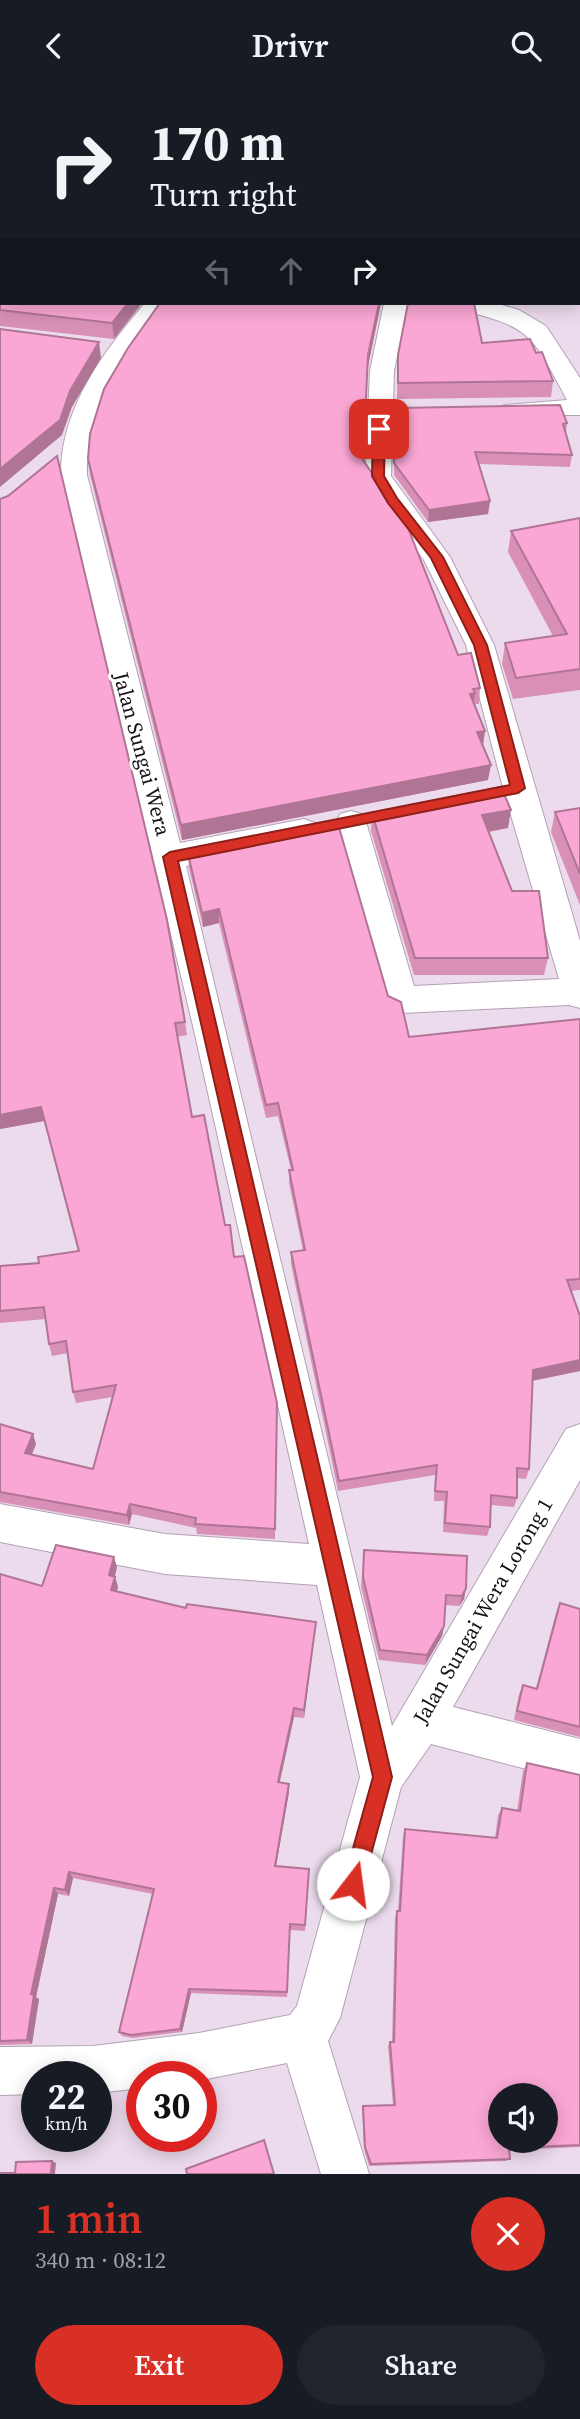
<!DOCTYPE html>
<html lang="en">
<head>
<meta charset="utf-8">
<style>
  body { margin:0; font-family:"Source Serif 4",serif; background:#20242c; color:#f1f3f6; height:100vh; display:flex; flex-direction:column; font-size:26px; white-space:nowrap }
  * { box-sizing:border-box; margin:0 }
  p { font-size:23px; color:#9ea1a6 }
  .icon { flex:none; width:38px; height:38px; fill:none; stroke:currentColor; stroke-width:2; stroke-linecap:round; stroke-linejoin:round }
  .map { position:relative; height:2083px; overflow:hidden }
  .side { display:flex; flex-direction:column; background:#171b24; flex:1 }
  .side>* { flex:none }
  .top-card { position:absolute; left:0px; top:0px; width:581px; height:214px; box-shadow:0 4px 18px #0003; background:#171b24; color:#f1f3f6; overflow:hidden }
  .buttons { position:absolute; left:488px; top:1992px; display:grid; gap:14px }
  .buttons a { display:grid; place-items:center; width:70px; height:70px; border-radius:50%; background:#171b24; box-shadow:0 4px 18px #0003; font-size:35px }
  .speed { position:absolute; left:21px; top:1970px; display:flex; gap:14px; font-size:35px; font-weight:700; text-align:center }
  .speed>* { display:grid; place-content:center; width:91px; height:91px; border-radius:50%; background:#171b24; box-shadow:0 4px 18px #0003; line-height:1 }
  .speed small { font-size:18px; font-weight:400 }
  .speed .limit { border:10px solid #d22; background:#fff; color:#111 }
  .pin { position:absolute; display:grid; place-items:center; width:60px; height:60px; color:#fff; margin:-30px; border-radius:14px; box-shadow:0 4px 10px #0006 }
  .me { position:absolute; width:77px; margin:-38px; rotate:15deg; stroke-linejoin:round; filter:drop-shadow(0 0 5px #0008) }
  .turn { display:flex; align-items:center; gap:24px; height:147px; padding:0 35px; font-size:32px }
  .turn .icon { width:91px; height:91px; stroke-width:2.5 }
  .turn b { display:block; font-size:49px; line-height:60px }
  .lanes { display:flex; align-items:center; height:66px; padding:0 35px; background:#0003; justify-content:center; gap:35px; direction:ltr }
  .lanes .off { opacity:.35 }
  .round { display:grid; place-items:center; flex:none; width:74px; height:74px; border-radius:37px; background:#20242c }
  .headline { display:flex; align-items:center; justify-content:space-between; height:119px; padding:0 35px }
  h1 { font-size:42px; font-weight:600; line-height:52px; color:#d93025 }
  .button { display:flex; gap:14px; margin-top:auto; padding:14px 35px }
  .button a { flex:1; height:80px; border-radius:42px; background:#d93025; color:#fff; font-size:28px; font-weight:600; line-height:80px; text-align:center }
  .button a+a { background:#20242c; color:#f1f3f6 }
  header { display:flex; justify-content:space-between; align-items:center; height:91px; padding:0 35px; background:#171b24; font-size:32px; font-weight:600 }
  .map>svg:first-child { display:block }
</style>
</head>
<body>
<header><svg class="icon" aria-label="back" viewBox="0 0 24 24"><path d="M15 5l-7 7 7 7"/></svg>Drivr<svg class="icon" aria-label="search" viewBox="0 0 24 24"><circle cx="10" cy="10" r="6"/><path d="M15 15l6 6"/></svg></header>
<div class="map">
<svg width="580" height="2083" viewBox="0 0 580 2083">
  <rect width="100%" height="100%" fill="#ecdbed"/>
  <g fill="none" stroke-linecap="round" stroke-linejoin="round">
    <defs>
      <g id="street">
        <polygon points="411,0 433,0 434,2 412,2"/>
        <rect x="579" y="196" width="1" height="15"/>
        <path d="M145,212h25c-38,55 -84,101 -83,172l93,368 124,-24 11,4 5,8 -5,8 -11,4 -118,23 206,860 174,-297 14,-5v56l-127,227 127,32v44l-149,-39 -30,43 -61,231 -12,23 41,133h-48l-34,-111 -86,17v-3h-59v11l-46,5v-16h-59v17l-37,1v-48l93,-1 106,-13 91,-18 7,-9 63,-229 -43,-192 -152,-11 -165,-32v-38l165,30 144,10 -116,-518 -132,-551c-1,-66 43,-124 84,-172z"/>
        <polygon points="384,212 408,212 394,280 391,385 450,466 494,554 580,850 580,917 569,914 401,922 389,918 384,909 336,731 340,723 351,720 362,723 366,731 414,895 559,888 503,697 466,554 424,469 383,415 365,385 370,280"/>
        <path d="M450,212h45l24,7 27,16 34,52v37h-76l-4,-5 4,-5 63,-5c-37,-69 -36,-73 -114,-92z"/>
      </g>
    </defs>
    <!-- street casing -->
    <use href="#street" stroke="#b2a2b3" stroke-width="2"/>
    <!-- street -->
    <use href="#street" fill="#fff" fill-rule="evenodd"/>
  </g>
  <!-- wall -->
  <g fill="#d890b7">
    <polygon points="0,0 2,2 2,94 0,94"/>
    <polygon points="0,97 2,212 142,212 114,248 0,235"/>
    <polygon points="160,212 381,212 367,280 363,369 458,564 480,597 479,613 474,613 488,689 182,749 90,384 88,368"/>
    <polygon points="482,252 536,262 553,290 551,306 397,308 398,264"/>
    <polygon points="396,317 567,332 566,342 572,364 570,376 478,373 490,410 488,423 428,431 394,384"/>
    <polygon points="0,408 185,931 187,944 177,946 192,1026 225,1134 277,1323 275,1448 197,1443 196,1437 132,1423 129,1434 0,1411 0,1333 36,1353 32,1363 93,1378 113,1306 76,1312 73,1301 68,1262 52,1265 49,1253 46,1228 0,1232 0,1175 39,1172 78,1160 44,1030 0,1038"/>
    <polygon points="580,427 580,599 513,608 502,573 505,552 553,545 508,461 511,440"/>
    <polygon points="580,717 580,814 551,741 555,721"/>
    <polygon points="372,722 508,737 489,741 512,800 548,867 544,884 414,884 371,740"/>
    <polygon points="188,763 388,905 409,946 580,928 580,1199 571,1200 580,1225 580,1280 533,1290 529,1378 526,1388 517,1387 517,1407 514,1416 491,1414 490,1436 487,1445 443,1441 444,1410 434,1410 435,1384 338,1400 291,1173 291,1161 303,1160 289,1092 289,1079 291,1079 278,1025 266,1027 219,832 203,836 189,777"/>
    <polygon points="364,1459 466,1497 464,1508 459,1515 445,1514 444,1535 442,1545 425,1574 379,1569 361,1496"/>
    <polygon points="117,1476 115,1486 118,1496 117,1500 186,1517 316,1531 304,1627 294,1626 279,1692 289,1693 289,1701 276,1775 309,1778 305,1840 290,1839 287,1906 191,1902 182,1941 133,1947 122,1945 119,1941 153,1803 73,1787 69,1805 58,1803 36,1906 39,1908 32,1953 0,1954 0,1483 42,1495"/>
    <polygon points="560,1512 580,1518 580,1646 514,1629 519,1603 523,1594 536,1597 556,1522"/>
    <polygon points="527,1672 580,1684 580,2056 509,2059 510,2068 506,2070 369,2075 364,2058 362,2018 363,2015 393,2014 388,1955 390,1951 392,1951 395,1826 397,1820 398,1820 403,1745 405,1738 495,1747 498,1724 502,1717 517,1720 523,1680"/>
  </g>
  <!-- shaded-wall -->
  <g fill="#b07595">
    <polygon points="2,125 2,144 0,147 0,128"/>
    <polygon points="128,212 142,212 114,248 112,232"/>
    <polygon points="379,212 381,212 367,280 368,264"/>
    <polygon points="99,251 101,267 72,316 62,344 0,396 0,378 70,300"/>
    <polygon points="490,410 488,423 428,431 429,419"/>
    <polygon points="475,602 473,618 470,603"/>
    <polygon points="485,640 483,655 477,641"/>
    <polygon points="491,674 488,689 182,749 181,734"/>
    <polygon points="511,719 508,737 480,742 482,724"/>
    <polygon points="219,818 219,832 203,836 202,822"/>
    <polygon points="41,1016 44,1030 0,1038 0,1024"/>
    <polygon points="580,1269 580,1280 530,1290 533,1279"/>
    <polygon points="33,1343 36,1353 28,1372 25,1362"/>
    <polygon points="130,1413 132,1423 129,1434 127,1424"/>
    <polygon points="114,1466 117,1476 112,1495 109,1484"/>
    <polygon points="115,1486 118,1496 114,1509 111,1499"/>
    <polygon points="466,1497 464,1508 459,1515 462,1505"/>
    <polygon points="316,1531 315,1540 304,1627 304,1619"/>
    <polygon points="444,1535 442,1545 425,1574 427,1564"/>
    <polygon points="294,1617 294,1626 278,1699 278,1691"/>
    <polygon points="289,1693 289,1701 275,1781 275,1775"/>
    <polygon points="69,1781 73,1787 69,1805 65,1799"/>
    <polygon points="54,1797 58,1803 36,1906 39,1908 32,1953 27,1949 31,1903"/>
    <polygon points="189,1898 191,1902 182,1941 180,1938"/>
    <polygon points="52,2070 56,2072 55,2083 51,2083"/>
  </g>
  <!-- building -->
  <g fill="#fba7d5" stroke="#b07595" stroke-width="2" fill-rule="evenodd">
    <polygon points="0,0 142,0 142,2 2,2 2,81 0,79"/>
    <polygon points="292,0 384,0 385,2 291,2"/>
    <polygon points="2,96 2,125 0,128 0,97"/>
    <polygon points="0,138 2,138 2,212 128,212 112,232 0,219"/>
    <polygon points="160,212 379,212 368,264 363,369 406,432 458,564 471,562 480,597 473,598 475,602 470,603 485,640 477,641 491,674 181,734 88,368 90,343 104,298 128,257"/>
    <polygon points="408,212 474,212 482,252 530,248 536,262 542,261 553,290 398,292 398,264"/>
    <polygon points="0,238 99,251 70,300 60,329 0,378"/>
    <polygon points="560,314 567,332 563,333 572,364 475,361 490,410 429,419 394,372 396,317"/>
    <polygon points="57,365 167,829 185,931 175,932 192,1026 204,1024 225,1134 230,1134 234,1166 244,1165 277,1312 275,1438 195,1433 196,1427 130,1413 127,1424 0,1401 0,1333 33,1343 25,1362 93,1378 116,1294 73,1301 66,1250 49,1253 44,1216 0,1220 0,1175 39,1172 38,1166 79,1160 41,1016 0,1024 0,408 8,405"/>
    <polygon points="580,427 580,578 516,587 505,552 567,543 511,440"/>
    <polygon points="501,696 511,719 482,724 512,800 539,800 548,867 415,867 372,722"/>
    <polygon points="580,717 580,783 555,721"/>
    <polygon points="338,733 388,905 401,911 409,946 580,928 580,1188 567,1189 580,1225 580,1269 533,1279 529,1378 517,1377 517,1407 491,1404 490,1436 445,1432 447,1401 435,1400 437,1374 339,1390 291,1161 305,1159 289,1079 293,1079 278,1012 266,1014 219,818 202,822 188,763"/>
    <polygon points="56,1454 114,1466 109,1484 115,1486 111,1499 186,1517 187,1513 316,1531 304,1619 294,1617 278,1691 289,1693 275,1775 309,1778 305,1834 290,1833 287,1901 189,1898 180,1938 131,1944 119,1941 154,1798 69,1781 65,1799 54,1797 31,1903 34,1904 27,1949 0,1950 0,1483 42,1495"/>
    <polygon points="364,1459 467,1465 466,1497 462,1505 446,1504 444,1535 427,1564 380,1559 363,1486"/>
    <polygon points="560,1512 580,1518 580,1636 517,1620 523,1594 537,1598"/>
    <path d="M527,1672l53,12v370l-71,3 1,11 -139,5 -6,-17 -2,-41 32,-1 -5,-63h4l3,-131h3l5,-82 92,9 5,-30 18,3zM500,2004h46v45h-46z"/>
    <polygon points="264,2049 274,2083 187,2083 186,2078"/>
    <polygon points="52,2070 51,2083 0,2083 0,2082 15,2082 16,2071"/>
  </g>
  <!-- route -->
  <polygon fill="#d93025" stroke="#8d1f18" stroke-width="2" points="379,334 385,338 384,385 397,407 443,466 487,554 525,697 518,702 178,770 392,1686 363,1793 360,1800 353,1803 346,1800 343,1793 373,1686 163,766 170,761 510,694 474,554 431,467 388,412 372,385 373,338"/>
  <g text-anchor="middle" stroke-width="6" stroke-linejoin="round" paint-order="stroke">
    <!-- street labels -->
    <g font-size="21" fill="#171118" stroke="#fff">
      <text transform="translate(142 663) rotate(75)" y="7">Jalan Sungai Wera</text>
      <text transform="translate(483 1520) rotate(-60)" y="7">Jalan Sungai Wera Lorong 1</text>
    </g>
  </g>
</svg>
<div class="buttons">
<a><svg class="icon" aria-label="sound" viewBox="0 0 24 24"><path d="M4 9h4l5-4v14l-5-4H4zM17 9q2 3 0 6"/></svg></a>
</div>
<div class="speed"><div>22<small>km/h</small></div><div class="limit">30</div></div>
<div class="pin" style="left:379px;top:338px;background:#d93025"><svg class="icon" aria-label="arrive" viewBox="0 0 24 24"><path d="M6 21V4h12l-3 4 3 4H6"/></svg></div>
<svg class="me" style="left:353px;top:1793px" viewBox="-20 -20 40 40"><circle r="19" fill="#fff"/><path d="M0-13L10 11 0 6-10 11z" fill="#d93025"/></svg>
<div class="top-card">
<div class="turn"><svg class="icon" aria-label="right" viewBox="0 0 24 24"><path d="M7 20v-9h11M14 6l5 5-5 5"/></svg><div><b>170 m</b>Turn right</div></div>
<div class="lanes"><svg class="icon off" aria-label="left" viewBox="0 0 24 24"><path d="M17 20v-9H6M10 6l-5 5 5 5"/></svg><svg class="icon off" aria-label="ahead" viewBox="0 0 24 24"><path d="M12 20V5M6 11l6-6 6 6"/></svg><svg class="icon" aria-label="right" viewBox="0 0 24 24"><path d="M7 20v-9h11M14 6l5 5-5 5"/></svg></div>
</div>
</div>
<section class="side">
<div class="headline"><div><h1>1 min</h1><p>340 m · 08:12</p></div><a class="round" style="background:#d93025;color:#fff"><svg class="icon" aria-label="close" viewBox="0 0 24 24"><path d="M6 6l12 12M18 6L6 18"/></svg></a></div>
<div class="button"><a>Exit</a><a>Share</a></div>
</section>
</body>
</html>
